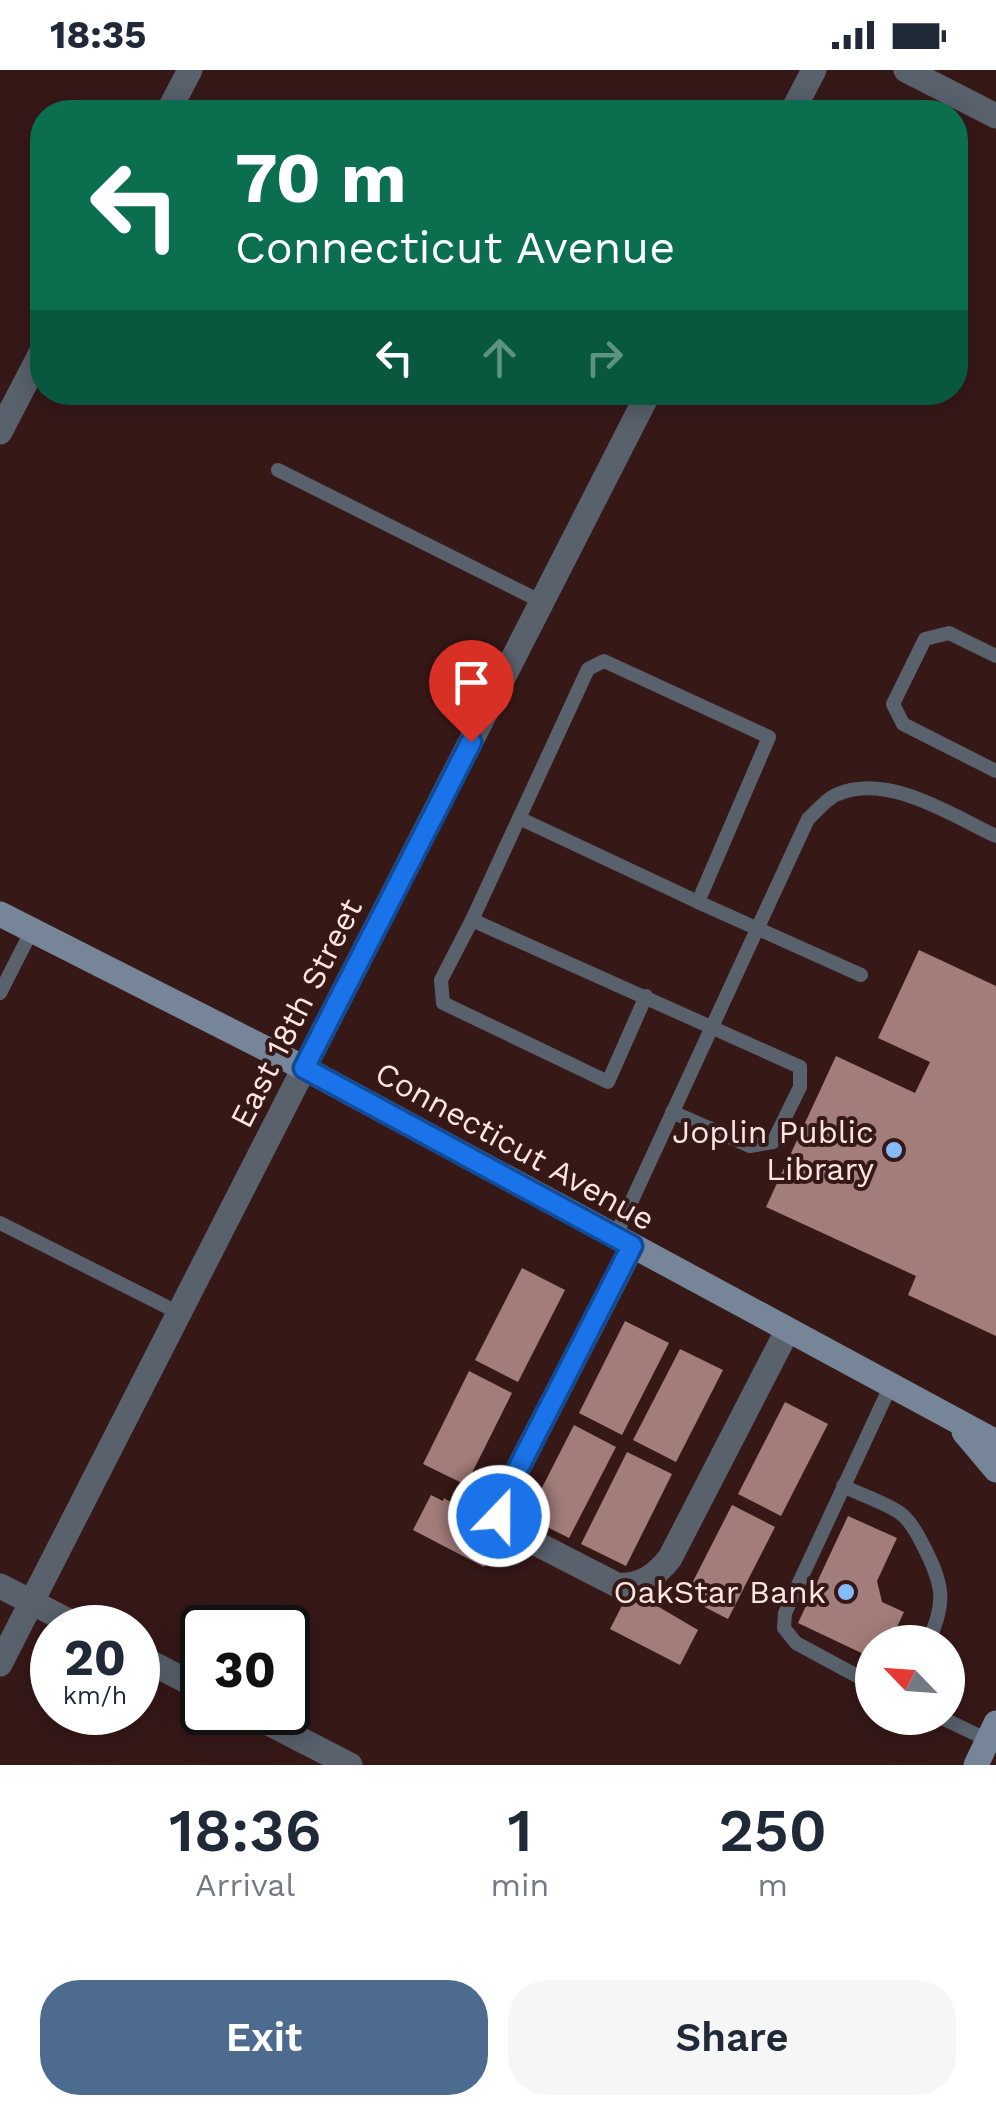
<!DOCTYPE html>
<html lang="en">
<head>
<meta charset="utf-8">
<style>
  body { margin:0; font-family:"Work Sans",sans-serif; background:#f6f6f7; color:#1f2937; height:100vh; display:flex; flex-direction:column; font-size:38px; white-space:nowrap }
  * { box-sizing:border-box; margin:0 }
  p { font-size:32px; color:#747a83 }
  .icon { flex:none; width:55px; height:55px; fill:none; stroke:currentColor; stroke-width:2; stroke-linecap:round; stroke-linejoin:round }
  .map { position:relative; height:1695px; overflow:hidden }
  .sheet { display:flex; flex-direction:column; background:#fff; flex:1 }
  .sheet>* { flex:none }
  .hud { position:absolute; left:30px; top:30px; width:938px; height:305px; border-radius:40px; box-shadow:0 5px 25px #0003; background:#0b6e4f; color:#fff; overflow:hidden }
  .needle { width:65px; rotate:295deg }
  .buttons { position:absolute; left:855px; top:1555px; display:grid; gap:20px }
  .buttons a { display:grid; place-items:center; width:110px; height:110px; border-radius:50%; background:#fff; box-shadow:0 5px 25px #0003; font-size:50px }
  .speed { position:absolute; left:30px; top:1535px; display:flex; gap:20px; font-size:50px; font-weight:700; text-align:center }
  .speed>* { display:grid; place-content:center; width:130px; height:130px; border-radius:50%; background:#fff; box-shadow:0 5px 25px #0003; line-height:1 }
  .speed small { font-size:25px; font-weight:400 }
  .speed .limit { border:5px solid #111; border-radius:15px; background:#fff; color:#111 }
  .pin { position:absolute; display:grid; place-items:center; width:85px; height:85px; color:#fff; margin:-102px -42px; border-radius:50% 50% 50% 0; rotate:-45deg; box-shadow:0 0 10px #0007 }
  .pin .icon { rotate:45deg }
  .me { position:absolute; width:110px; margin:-55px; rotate:22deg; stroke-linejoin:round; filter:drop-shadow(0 0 8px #0008) }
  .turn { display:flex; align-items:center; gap:35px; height:210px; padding:0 40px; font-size:45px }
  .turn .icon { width:130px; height:130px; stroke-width:2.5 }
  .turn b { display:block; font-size:70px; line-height:85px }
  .lanes { display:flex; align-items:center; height:95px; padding:0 40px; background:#0003; justify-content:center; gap:50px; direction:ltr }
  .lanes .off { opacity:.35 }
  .eta { display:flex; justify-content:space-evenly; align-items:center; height:170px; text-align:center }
  .eta b { font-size:60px; font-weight:600; line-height:70px }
  .primary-button { display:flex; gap:20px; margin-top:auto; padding:20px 40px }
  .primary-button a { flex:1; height:115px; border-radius:40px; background:#4d6b8f; color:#fff; font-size:40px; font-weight:600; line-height:115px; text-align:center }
  .primary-button a+a { background:#f6f6f7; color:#1f2937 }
  .status { display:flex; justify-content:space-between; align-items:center; height:70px; padding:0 50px; background:#fff; direction:ltr }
  .status svg { height:28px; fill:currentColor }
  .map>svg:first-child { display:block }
</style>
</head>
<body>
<div class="status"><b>18:35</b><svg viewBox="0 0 49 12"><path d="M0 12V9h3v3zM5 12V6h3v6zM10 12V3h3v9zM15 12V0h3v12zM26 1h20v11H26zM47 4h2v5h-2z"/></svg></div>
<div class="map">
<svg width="996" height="1695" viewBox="0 0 996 1695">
  <rect width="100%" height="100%" fill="#361817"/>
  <!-- building -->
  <g fill="#a37d7a">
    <polygon points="919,880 996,916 996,1266 908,1225 916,1206 766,1137 836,986 915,1023 930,992 878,968"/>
    <polygon points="522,1198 565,1220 518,1312 475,1290"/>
    <polygon points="625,1251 669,1273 622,1365 579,1343"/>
    <polygon points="680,1279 723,1300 676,1392 633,1370"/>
    <polygon points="469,1301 512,1323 466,1415 423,1394"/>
    <polygon points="785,1332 828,1354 781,1446 738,1424"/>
    <polygon points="574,1355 616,1377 569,1468 527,1447"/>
    <polygon points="627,1382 672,1404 626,1496 581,1474"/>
    <polygon points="431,1425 443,1431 444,1428 473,1446 475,1441 505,1457 484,1497 413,1460"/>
    <polygon points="732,1435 775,1457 728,1549 685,1527"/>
    <polygon points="848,1446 897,1468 877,1511 882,1532 904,1542 890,1572 872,1572 872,1588 798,1553"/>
    <polygon points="630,1520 698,1560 680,1595 610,1559"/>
  </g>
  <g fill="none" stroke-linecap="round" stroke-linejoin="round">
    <!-- service -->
    <g stroke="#58616c" stroke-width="14">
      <polyline points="278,400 542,532"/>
      <polyline points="996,586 949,563 925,569 893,634 903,654 996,701"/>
      <polyline points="519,748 698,832"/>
      <polyline points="472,850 441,910 443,933 608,1012 646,926"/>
      <polyline points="0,923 32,860"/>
      <polyline points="672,1042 750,1076 773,1072 800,1017 800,997 472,850 588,599 604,591 769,667 698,832 861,905"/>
      <polyline points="0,1153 179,1243"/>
      <path d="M615,1167l193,-418c9,-8 19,-21 30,-25 51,-21 113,21 158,42"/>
      <path d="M843,1416c18,9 41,16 57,27 10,7 18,22 23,32 20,39 24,57 5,97"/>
      <polyline points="872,1614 796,1573 784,1558 785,1543 890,1317"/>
      <polyline points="942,1648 988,1670"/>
    </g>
    <!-- minor -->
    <g stroke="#58616c" stroke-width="25">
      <polyline points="906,0 996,46"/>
      <polyline points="168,42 190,0"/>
      <polyline points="792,42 814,0"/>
      <polyline points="0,362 42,281"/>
      <path d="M632,1177l-128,249 -5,19 7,13 111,57c23,2 39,-9 53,-27l117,-227"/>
      <polyline points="0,1516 82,1558"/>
      <polyline points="138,1586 202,1619"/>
      <polyline points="0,1594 649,322"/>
      <polyline points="247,1642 350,1695"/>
    </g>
    <!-- secondary -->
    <g stroke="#768597" stroke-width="25">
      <polyline points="0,844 304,998 996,1372"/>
      <polyline points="964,1362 996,1400"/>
      <polyline points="976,1695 996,1653"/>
    </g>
  </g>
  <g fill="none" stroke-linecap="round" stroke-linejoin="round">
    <defs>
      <polyline id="route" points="471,672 304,998 632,1176 504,1426 499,1446"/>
    </defs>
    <!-- route casing -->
    <use href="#route" stroke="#114b97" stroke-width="25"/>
    <!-- route -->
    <use href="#route" stroke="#1a73e8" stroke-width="18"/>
  </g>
  <!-- markers -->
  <g fill="#86bbfb" stroke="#361817" stroke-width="4">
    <circle cx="894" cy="1080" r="10"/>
    <circle cx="846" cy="1522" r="10"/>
  </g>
  <g text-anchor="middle" stroke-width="8" stroke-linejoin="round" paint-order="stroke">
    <!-- street labels -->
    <g font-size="32" fill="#fae5e3" stroke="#361817">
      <text transform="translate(296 943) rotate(-63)" y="11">East 18th Street</text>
      <text transform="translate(515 1076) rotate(29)" y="11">Connecticut Avenue</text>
    </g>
    <!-- poi labels -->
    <g font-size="32" fill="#fae5e3" stroke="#361817" text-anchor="end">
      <text x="874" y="1073">Joplin Public<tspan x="874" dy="37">Library</tspan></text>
      <text x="826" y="1533">OakStar Bank</text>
    </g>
  </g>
</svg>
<div class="buttons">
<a><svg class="needle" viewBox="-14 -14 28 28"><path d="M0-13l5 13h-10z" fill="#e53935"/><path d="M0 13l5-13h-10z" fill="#747a83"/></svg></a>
</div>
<div class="speed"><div>20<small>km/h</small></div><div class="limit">30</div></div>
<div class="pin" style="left:471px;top:672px;background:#d93025"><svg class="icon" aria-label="arrive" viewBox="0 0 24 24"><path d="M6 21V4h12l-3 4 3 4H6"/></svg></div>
<svg class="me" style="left:499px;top:1446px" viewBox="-20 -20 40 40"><circle r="17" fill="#1a73e8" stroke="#fff" stroke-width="3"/><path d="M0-11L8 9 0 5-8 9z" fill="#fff"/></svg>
<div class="hud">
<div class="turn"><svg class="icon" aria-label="left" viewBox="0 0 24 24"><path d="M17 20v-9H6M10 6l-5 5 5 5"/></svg><div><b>70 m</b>Connecticut Avenue</div></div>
<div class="lanes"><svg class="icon" aria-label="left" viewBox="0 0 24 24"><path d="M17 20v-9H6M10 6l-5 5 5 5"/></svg><svg class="icon off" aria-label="ahead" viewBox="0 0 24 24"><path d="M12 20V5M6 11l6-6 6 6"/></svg><svg class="icon off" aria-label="right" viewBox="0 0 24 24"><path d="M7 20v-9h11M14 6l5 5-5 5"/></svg></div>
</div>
</div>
<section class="sheet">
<div class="eta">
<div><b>18:36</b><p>Arrival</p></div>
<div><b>1</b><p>min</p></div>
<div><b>250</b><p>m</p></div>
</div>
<div class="primary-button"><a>Exit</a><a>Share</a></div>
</section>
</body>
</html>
